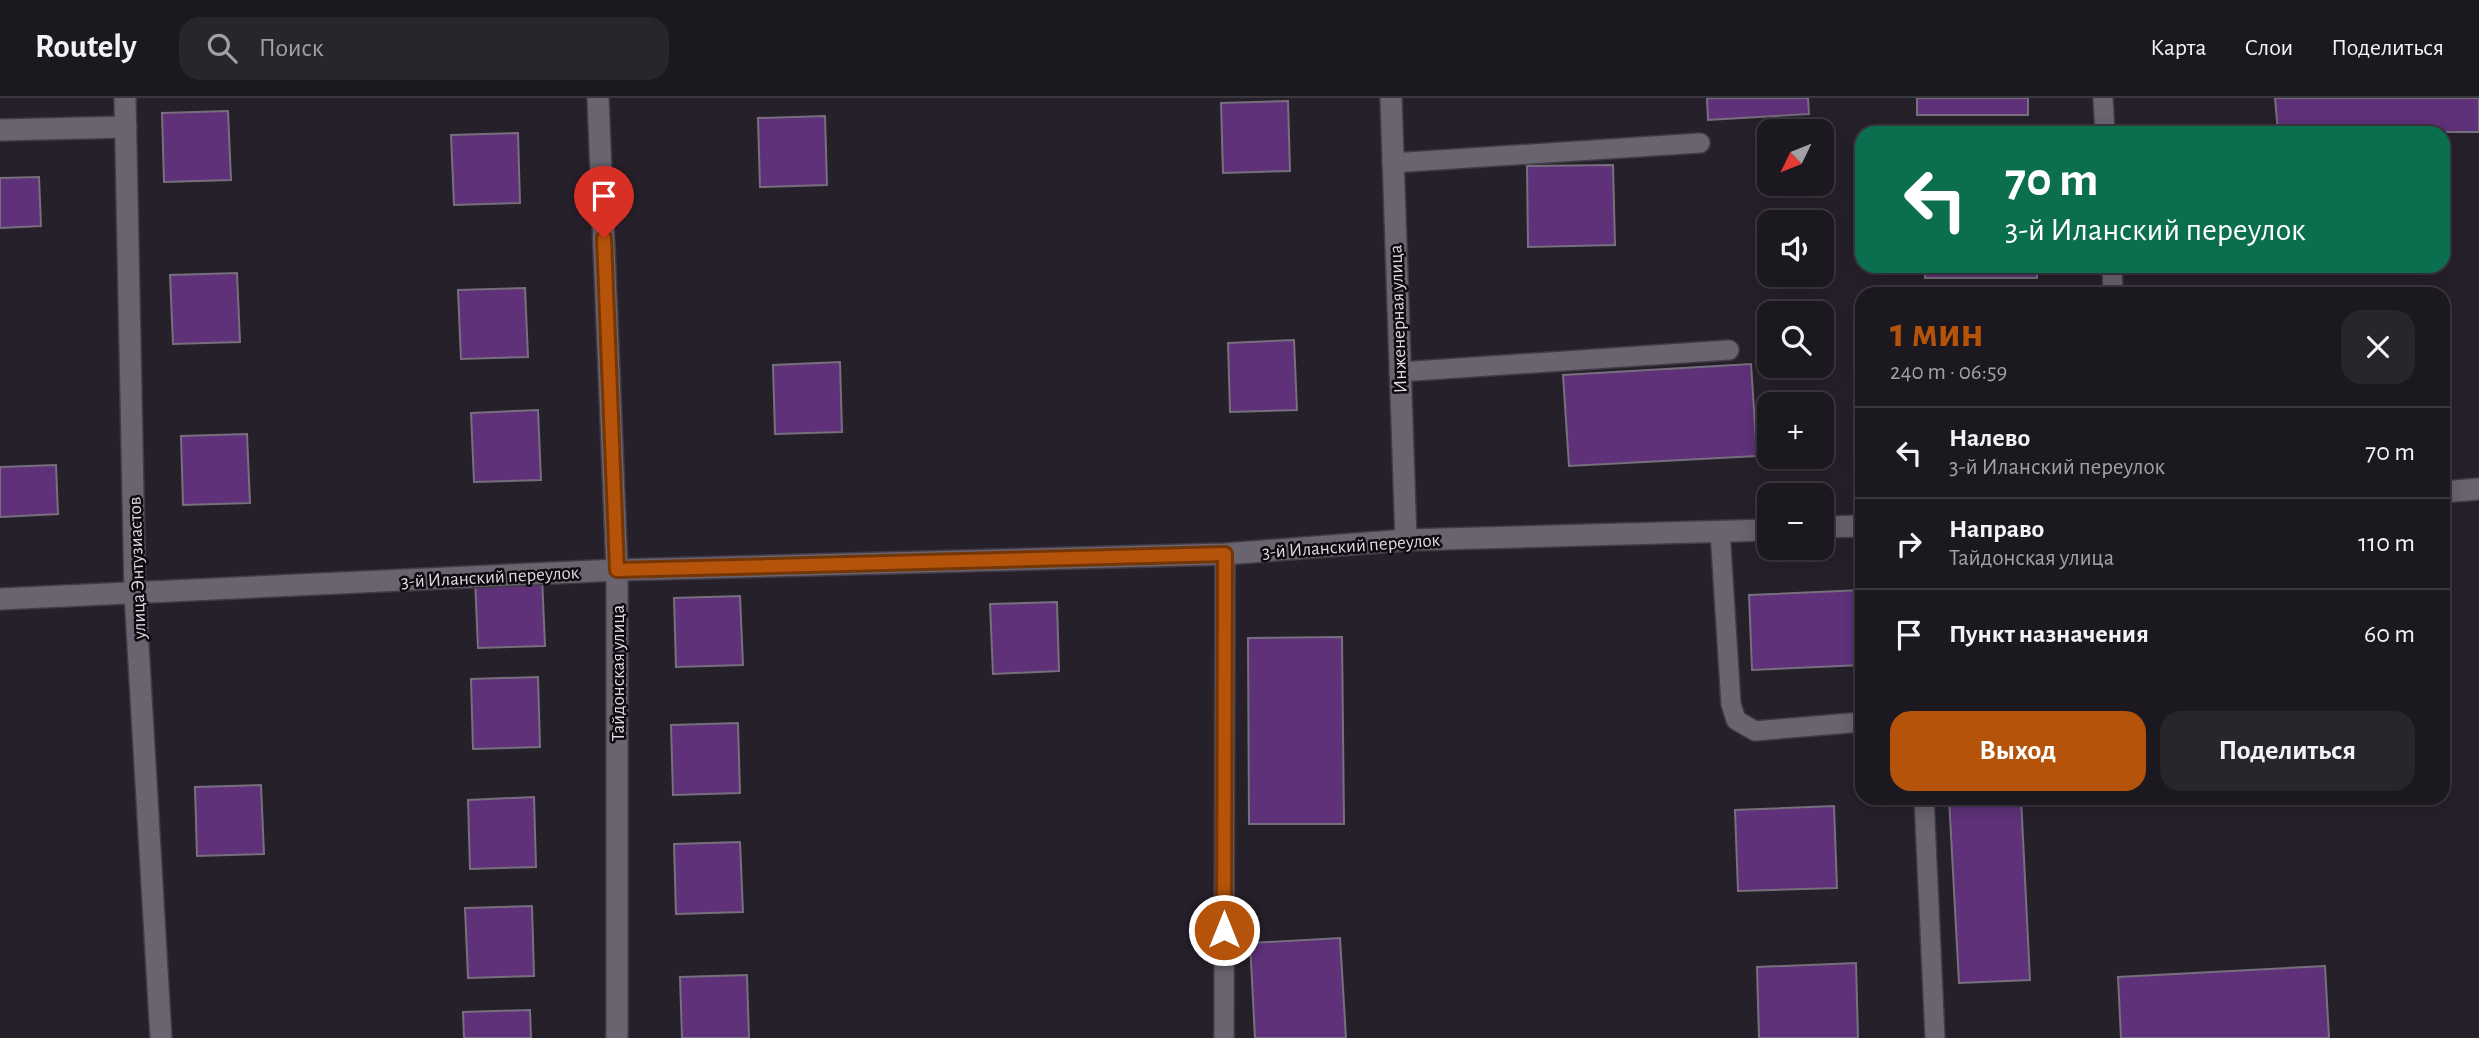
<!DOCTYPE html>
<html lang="ru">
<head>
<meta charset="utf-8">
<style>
  body { margin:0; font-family:"Alegreya Sans",sans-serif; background:#29252d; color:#f1f3f6; height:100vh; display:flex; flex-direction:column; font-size:26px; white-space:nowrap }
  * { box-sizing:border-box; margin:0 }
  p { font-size:23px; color:#a0a0a5 }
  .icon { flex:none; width:38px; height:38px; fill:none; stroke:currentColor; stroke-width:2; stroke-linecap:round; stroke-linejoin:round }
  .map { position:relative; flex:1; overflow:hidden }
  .panel { position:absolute; left:1855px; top:189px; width:595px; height:518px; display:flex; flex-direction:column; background:#1c1820; border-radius:21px; box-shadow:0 4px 18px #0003,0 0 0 2px #3a373e }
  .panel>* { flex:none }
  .banner { position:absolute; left:1855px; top:28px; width:595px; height:147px; border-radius:21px; box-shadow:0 4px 18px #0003,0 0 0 2px #3a373e; background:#0b6e4f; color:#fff; overflow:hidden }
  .needle { width:46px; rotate:227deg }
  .buttons { position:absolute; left:1757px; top:21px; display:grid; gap:14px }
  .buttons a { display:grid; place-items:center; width:77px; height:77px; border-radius:14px; background:#1c1820; box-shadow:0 4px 18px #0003,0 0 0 2px #3a373e; font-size:35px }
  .pin { position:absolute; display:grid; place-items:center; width:60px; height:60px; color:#fff; margin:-72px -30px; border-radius:50% 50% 50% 0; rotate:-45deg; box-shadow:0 0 7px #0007 }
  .pin .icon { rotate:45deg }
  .me { position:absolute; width:77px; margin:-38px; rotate:0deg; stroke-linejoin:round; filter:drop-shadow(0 0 5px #0008) }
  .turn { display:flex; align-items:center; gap:24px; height:147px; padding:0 35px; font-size:32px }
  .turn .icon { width:91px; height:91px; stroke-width:2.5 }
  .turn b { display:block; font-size:49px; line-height:60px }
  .round { display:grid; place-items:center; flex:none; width:74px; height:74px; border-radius:21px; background:#29252d }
  .overview { display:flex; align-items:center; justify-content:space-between; height:119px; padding:0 35px }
  h1 { font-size:42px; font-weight:600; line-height:52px; color:#b45309 }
  .primary-button { display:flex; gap:14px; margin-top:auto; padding:14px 35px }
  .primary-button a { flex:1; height:80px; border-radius:21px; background:#b45309; color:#fff; font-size:28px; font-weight:600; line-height:80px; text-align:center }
  .primary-button a+a { background:#29252d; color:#f1f3f6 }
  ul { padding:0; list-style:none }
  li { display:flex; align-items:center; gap:21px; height:91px; padding:0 35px; border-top:2px solid #3a373e }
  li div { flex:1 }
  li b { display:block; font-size:26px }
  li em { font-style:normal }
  header { display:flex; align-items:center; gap:42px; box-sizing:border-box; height:98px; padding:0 35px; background:#1c1820; border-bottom:2px solid #3a373e }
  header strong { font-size:33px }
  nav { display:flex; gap:38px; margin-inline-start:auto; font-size:24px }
  .search { width:490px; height:63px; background:#29252d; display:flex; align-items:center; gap:18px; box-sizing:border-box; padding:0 24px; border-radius:21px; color:#a0a0a5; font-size:26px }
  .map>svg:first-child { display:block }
</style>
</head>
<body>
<header>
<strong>Routely</strong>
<div class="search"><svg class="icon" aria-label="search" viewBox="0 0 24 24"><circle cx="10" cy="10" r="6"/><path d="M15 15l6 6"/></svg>Поиск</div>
<nav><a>Карта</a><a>Слои</a><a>Поделиться</a></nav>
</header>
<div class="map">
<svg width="2479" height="940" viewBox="0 0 2479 940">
  <rect width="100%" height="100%" fill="#26202b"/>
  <!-- building -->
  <g fill="#5f3179" stroke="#776f7d" stroke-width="2">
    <polygon points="1707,0 1808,0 1809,16 1708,22"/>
    <rect x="1917" y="0" width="111" height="17"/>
    <polygon points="2275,0 2479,0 2479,34 2278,34"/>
    <polygon points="1288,3 1290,73 1223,75 1221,5"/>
    <polygon points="228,13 231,82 164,84 162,15"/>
    <polygon points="825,18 827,87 760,89 758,20"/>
    <polygon points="518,35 520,105 454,107 451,37"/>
    <polygon points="1613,67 1615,147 1528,149 1527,68"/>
    <polygon points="39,79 41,128 0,130 0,80"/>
    <rect x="1925" y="168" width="112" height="12"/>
    <polygon points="237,175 240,244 173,246 170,177"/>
    <polygon points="525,190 528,259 461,261 458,192"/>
    <polygon points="1294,242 1297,312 1230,314 1228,245"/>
    <polygon points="840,264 842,334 775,336 773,267"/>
    <polygon points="1751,266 1757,358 1569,368 1563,277"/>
    <polygon points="538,312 541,382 474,384 471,315"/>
    <polygon points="247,336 250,405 183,407 181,338"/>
    <polygon points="56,367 58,416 0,419 0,369"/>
    <polygon points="542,479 545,548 478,550 475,481"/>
    <polygon points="1862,492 1862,567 1752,572 1749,497"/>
    <polygon points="740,498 743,567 676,569 674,500"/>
    <polygon points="1057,504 1059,573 993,576 990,506"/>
    <polygon points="1342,539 1344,726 1249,726 1248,540"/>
    <polygon points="538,579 540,649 473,651 471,581"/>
    <polygon points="738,625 740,695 673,697 671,627"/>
    <polygon points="261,687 264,756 197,758 195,689"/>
    <polygon points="534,699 536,769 470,771 468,702"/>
    <polygon points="1949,700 2021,700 2030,882 1959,885"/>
    <polygon points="1834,708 1837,790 1738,793 1735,712"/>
    <polygon points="740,744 743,814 676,816 674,746"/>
    <polygon points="532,808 534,878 468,880 465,810"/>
    <polygon points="1340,840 1346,940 1255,940 1250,845"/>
    <polygon points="1856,865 1858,940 1759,940 1757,869"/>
    <polygon points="2325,868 2329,940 2121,940 2118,879"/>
    <polygon points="747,877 749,940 682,940 680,879"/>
    <polygon points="530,912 531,940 464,940 463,914"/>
  </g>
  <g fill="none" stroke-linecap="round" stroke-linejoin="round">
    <defs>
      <g id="lane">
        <polyline points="2103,0 2105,35"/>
        <polyline points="1392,65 1700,45"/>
        <polyline points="2112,168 2113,196"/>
        <polyline points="1399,274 1729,252"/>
        <polyline points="1720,433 1731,606 1736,622 1755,633 1862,624"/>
        <polyline points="1924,700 1935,940"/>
        <polyline points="1224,940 1225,456"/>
      </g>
      <g id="street">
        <polyline points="125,0 135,496 161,940"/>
        <polyline points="598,0 617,472 617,940"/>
        <polyline points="1391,0 1406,442"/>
        <polyline points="0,32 126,29"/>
        <polyline points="2443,394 2479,391"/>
        <polyline points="1822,429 1862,428"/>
        <polyline points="0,501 617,472 1225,456 1406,442 1769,432"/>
      </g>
    </defs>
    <!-- lane casing -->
    <use href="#lane" stroke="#403b44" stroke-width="22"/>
    <!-- street casing -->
    <use href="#street" stroke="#403b44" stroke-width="24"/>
    <!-- lane -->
    <use href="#lane" stroke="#6a6370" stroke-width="19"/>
    <!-- street -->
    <use href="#street" stroke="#6a6370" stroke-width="21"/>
  </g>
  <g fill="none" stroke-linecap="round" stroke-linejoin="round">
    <defs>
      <polyline id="route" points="604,140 617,472 1225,456 1224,832"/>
    </defs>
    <!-- route casing -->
    <use href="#route" stroke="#753606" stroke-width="18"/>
    <!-- route -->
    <use href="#route" stroke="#b45309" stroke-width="12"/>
  </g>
  <g text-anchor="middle" stroke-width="5" stroke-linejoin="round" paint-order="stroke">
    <!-- street labels -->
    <g font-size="19" fill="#ddd9e0" stroke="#0e0b10">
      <text transform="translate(1397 221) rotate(-92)" y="7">Инженерная улица</text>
      <text transform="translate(1351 447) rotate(-4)" y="7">3-й Иланский переулок</text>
      <text transform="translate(136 470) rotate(-92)" y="7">улица Энтузиастов</text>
      <text transform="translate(490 478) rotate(-3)" y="7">3-й Иланский переулок</text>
      <text transform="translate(617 575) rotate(-90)" y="7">Тайдонская улица</text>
    </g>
  </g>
</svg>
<div class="buttons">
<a><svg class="needle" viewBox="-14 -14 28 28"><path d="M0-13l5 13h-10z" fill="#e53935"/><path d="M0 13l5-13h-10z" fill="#a0a0a5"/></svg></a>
<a><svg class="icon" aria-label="sound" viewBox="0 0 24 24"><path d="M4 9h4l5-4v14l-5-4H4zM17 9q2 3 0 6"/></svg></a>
<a><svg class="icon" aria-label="search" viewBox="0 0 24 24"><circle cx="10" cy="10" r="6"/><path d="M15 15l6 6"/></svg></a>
<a>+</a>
<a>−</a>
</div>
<div class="pin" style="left:604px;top:140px;background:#d93025"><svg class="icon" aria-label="arrive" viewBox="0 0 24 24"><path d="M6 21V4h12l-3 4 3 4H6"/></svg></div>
<svg class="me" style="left:1224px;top:832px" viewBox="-20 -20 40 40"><circle r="17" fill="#b45309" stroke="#fff" stroke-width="3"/><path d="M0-11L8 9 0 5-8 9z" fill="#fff"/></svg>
<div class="banner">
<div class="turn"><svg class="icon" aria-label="left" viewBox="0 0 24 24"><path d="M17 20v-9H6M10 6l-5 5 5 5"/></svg><div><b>70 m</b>3-й Иланский переулок</div></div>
</div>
<section class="panel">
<div class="overview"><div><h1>1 мин</h1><p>240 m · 06:59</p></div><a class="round"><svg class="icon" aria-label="close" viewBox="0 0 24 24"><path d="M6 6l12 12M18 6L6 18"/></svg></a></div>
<ul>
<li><svg class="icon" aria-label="left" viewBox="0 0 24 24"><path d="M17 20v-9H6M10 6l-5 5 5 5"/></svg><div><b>Налево</b><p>3-й Иланский переулок</p></div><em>70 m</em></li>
<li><svg class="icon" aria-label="right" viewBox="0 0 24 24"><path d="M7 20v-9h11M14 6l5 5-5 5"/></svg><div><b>Направо</b><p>Тайдонская улица</p></div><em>110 m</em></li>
<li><svg class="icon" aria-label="arrive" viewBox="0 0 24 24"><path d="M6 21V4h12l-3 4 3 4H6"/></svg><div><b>Пункт назначения</b></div><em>60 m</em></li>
</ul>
<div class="primary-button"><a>Выход</a><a>Поделиться</a></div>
</section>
</div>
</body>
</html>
